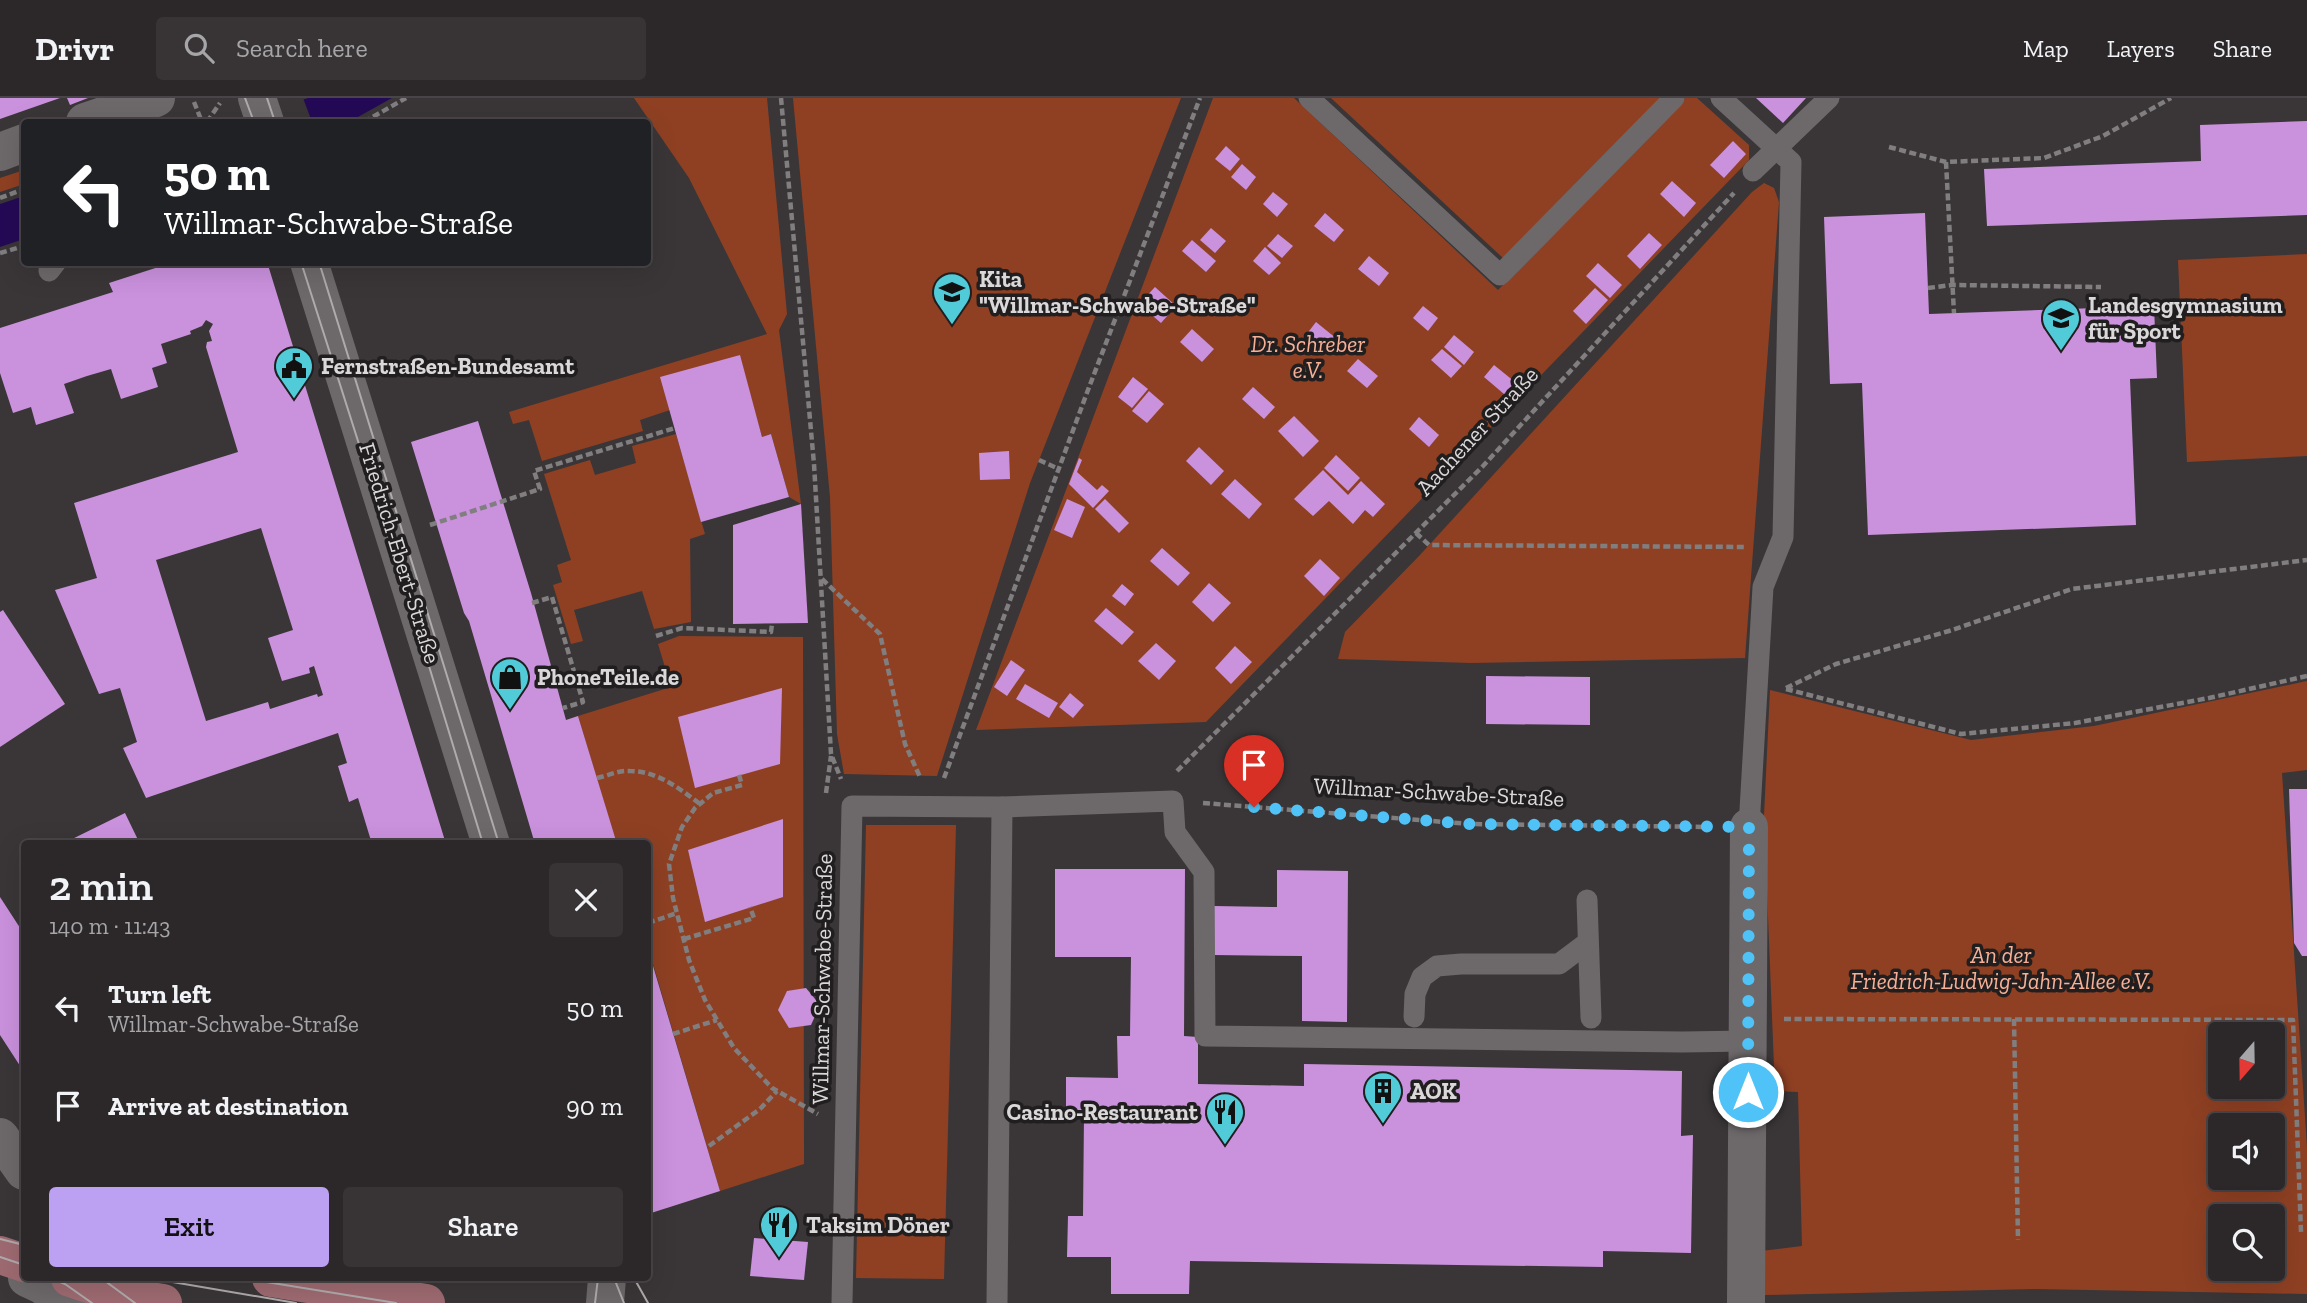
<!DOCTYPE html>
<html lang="en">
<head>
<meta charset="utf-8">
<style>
  body { margin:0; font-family:"Zilla Slab",serif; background:#383436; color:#f1f3f6; height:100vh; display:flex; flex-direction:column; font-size:26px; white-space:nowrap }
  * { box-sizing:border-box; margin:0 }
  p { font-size:23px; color:#a6a6a8 }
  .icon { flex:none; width:38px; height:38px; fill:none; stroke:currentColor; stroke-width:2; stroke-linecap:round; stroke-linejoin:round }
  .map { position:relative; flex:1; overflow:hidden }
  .details { position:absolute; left:21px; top:742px; width:630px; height:441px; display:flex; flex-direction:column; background:#2c282a; border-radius:7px; box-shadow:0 7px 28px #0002,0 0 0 2px #484447 }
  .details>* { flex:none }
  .hud { position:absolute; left:21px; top:21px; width:630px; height:147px; border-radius:7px; box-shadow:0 7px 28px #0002,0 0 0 2px #484447; background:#202124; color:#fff; overflow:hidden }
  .needle { width:46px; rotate:200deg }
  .buttons { position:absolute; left:2208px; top:924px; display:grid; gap:14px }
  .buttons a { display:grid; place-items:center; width:77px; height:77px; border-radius:7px; background:#2c282a; box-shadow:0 7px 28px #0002,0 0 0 2px #484447; font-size:35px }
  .pin { position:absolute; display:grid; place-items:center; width:60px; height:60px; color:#fff; margin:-72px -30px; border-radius:50% 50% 50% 0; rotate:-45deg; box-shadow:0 0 7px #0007 }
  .pin .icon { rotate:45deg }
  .me { position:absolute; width:77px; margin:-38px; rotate:0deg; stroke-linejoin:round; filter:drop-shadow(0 0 5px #0008) }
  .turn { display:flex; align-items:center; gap:24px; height:147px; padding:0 28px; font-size:32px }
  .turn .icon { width:91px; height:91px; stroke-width:2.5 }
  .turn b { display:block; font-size:49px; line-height:60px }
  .round { display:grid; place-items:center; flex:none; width:74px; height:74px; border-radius:7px; background:#383436 }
  .overview { display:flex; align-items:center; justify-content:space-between; height:119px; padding:0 28px }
  h1 { font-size:42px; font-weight:600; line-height:52px }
  .primary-button { display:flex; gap:14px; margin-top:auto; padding:14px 28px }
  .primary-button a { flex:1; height:80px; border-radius:7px; background:#bca0f2; color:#111; font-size:28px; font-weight:600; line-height:80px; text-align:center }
  .primary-button a+a { background:#383436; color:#f1f3f6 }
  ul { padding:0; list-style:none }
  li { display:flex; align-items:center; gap:21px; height:98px; padding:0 28px }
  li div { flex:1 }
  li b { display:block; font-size:26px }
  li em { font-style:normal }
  header { display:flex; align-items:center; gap:42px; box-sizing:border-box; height:98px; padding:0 35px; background:#2c282a; border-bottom:2px solid #484447 }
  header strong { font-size:33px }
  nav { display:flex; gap:38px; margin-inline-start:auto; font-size:24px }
  .search { width:490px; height:63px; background:#383436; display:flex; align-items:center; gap:18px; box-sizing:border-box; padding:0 24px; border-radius:7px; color:#a6a6a8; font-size:26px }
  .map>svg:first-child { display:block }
</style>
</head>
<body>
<header>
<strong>Drivr</strong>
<div class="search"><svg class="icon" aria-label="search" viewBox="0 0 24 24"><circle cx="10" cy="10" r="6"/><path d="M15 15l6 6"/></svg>Search here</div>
<nav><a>Map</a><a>Layers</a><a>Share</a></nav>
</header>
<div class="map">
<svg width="2307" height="1205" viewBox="0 0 2307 1205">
  <rect width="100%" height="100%" fill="#3a3638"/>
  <!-- green -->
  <g fill="#8f4023" fill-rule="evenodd">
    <polygon points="634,0 767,0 787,216 779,232 801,406 789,399 771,336 762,339 739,257 670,312 640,322 643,333 542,363 529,322 513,326 509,314 767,236 689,80"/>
    <polygon points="793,0 1181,0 1030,385 937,678 844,676 837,636 830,399"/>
    <polygon points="1213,0 1294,0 1498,192 1685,0 1697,0 1749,47 1749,62 1206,624 976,632"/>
    <polygon points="1331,0 1661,0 1503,160"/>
    <polygon points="24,72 24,86 0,94 0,80"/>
    <polygon points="1764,85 1774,90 1779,104 1745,560 1472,565 1338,561 1345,534 1420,457 1752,94"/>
    <polygon points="2307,156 2307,358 2187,364 2178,162"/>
    <polygon points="676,336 705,436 690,441 691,524 654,531 642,493 574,512 583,543 571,546 553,487 562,484 557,467 571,462 544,376 590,362 595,377 636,365 632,348"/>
    <polygon points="679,538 803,539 804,1066 720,1093 648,849 648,746 616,745 578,618 671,589 658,546"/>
    <path d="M2307,583v89l-25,3 25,374v147l-270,-5 -273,6 -3,-44 41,-5 -4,-154 -23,-1 -11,-275 6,-126 201,50 123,-14zM2221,936h52v53h-52zM2221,1027h52v53h-52zM2221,1118h52v53h-52z"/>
    <polygon points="866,727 956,727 944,1181 856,1180"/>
  </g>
  <!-- water -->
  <g fill="#240a56">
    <polygon points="308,0 392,0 349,24 236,24"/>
    <polygon points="24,98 24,141 0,149 0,106"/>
  </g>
  <!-- pier -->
  <polygon fill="#3a3638" points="299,0 303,0 312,24 233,24 233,23"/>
  <!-- building -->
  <g fill="#ca91dd" fill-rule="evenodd">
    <polygon points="0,0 60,0 0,21"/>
    <polygon points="67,0 88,0 70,7"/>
    <polygon points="1756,0 1806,0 1783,25"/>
    <polygon points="2307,23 2307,117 1987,128 1984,71 2201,63 2200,27"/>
    <polygon points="1733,43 1746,56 1724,80 1710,67"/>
    <polygon points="1226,48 1240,61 1230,73 1215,61"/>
    <polygon points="1242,66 1256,79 1246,92 1231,79"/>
    <polygon points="1672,83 1696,105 1684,119 1660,96"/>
    <polygon points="1273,94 1288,106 1277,119 1263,106"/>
    <polygon points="1325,115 1344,132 1334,144 1314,128"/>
    <polygon points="1925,115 1929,216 2154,208 2157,280 2130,281 2136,427 1868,437 1862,285 1830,286 1824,119"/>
    <polygon points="1211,130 1226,143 1215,155 1200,142"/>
    <polygon points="1649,135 1662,147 1640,171 1627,158"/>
    <polygon points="1278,136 1293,148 1282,160 1267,148"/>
    <polygon points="1192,142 1216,163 1206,174 1182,153"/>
    <polygon points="1265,149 1281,165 1269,177 1253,163"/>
    <polygon points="1369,158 1389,175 1379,188 1358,171"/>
    <path d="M174,164h98l-4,3 178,579h-74l-14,-46 -9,4 -11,-36 9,-3 -9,-30 -192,65 -23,-50 14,-6 -17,-54 -21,6 -44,-104 42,-12 -23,-75 164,-51 -32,-105 1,-5 5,-1 -3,-10 4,-7 -7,-4 -4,6 -12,5 1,3 -30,10 6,19 -15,5 6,19 -37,12 -10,-30 -24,7 -23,8 10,29 -38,12 -5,-18 -18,6 -13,-40v-45l113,-36 -4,-9zM261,430l32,102 -25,8 14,43 28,-8 -1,-5 5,-2 9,29 -5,2 -1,-3 -47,15 -2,-7 -62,19 -50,-161z"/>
    <polygon points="1598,165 1622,187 1610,200 1586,178"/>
    <polygon points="1155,189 1176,208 1161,225 1139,206"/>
    <polygon points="1595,190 1608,202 1586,226 1573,213"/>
    <polygon points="1423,208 1438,220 1428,233 1413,220"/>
    <polygon points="1316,224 1337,241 1326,253 1306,237"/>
    <polygon points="1192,231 1214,251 1202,264 1180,244"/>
    <polygon points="1454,237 1474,254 1464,267 1444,249"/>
    <polygon points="1442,251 1462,268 1451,280 1431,262"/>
    <polygon points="740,257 762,339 771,336 789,399 701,424 660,279"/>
    <polygon points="1358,261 1378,278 1367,290 1347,273"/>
    <polygon points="1494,267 1515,284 1504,296 1484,279"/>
    <polygon points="1133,279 1148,291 1132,310 1118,299"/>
    <polygon points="1253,289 1275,309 1264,321 1242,301"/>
    <polygon points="1149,293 1164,306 1147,325 1132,313"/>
    <polygon points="1294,318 1319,343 1303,359 1278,333"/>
    <polygon points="1419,319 1439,337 1429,349 1409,331"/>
    <polygon points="478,323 531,495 566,622 578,618 617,746 535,746 469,523 464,515 411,344"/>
    <polygon points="1199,349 1224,373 1211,387 1186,363"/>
    <polygon points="1009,353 1010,381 980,382 979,355"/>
    <polygon points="1336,357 1360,380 1348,393 1324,370"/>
    <polygon points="1079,360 1082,362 1077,374 1097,392 1102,387 1109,393 1093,410 1069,386"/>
    <polygon points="1323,372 1348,397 1361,383 1385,406 1373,419 1365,412 1353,426 1329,403 1313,418 1294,401"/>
    <polygon points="1235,381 1262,406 1249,421 1221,396"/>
    <polygon points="1067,401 1085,409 1072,440 1054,432"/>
    <polygon points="1105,401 1129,425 1119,435 1095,411"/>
    <polygon points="801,406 808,525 733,526 733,427"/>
    <polygon points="1162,450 1190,475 1178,488 1150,463"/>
    <polygon points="1320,461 1340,480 1324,498 1304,478"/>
    <polygon points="1209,485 1231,505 1213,524 1192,504"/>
    <polygon points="1122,486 1134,496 1125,508 1112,498"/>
    <polygon points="1106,510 1134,534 1122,547 1094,523"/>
    <polygon points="3,512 65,606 0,649 0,514"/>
    <polygon points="1156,545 1176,563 1159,582 1138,563"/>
    <polygon points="1235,548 1252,564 1231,586 1215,570"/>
    <polygon points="1011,562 1025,572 1007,598 994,589"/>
    <polygon points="1486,578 1590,579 1590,627 1486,626"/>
    <polygon points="1025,586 1058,605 1049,620 1016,601"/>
    <polygon points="782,590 780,666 695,690 678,619"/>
    <polygon points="1070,595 1084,607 1073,620 1059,609"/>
    <polygon points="2289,691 2307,691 2307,858 2302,858 2294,845"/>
    <polygon points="125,715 140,746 62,746"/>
    <polygon points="783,721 783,799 705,824 688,752"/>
    <polygon points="1055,771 1185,771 1184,938 1198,939 1198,986 1304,988 1304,966 1682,973 1681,1038 1693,1037 1691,1155 1603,1153 1603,1169 1190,1163 1189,1196 1111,1196 1111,1159 1067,1159 1068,1118 1083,1118 1084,1017 1066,1017 1066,979 1118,980 1117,938 1130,938 1131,859 1055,859"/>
    <polygon points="1277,772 1348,773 1347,924 1302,923 1302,858 1213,857 1214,808 1277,809"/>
    <polygon points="0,799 24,836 24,974 0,937"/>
    <polygon points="648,851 720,1093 648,1116"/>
    <polygon points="806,890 820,907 811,927 789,930 778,912 787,893"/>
    <polygon points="754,1140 808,1144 804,1182 750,1178"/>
  </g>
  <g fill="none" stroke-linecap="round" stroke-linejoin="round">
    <!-- path -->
    <g stroke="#817e80" stroke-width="4.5" stroke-dasharray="7 3.5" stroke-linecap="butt">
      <polyline points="781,0 814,366 831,656 841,681"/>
      <polyline points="194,4 202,24"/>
      <polyline points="207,24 220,5"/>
      <polyline points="364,24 406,0"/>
      <polyline points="1889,49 1946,64 2044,60 2103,38 2171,0"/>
      <polyline points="1946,64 1954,215"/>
      <polyline points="0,100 24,91"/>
      <polyline points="0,155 24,148"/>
      <polyline points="1928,190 1952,187 2101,189"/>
      <polyline points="1039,362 1059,371"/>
      <polyline points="430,427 540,391 534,373 675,330"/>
      <polyline points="1416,435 1429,447 1747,449"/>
      <polyline points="822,481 880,536 905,646 920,679"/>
      <polyline points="532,505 552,499 583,604 563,610"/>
      <polyline points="656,538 682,530 771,534 772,526"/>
      <polyline points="1786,590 1836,566 1949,533 2072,491 2307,462"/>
      <polyline points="1786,591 1961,636 2075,625 2209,600 2307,578"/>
      <polyline points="1177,673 1483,368 1734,95"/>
      <polyline points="739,677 742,687 713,695 695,710 682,729 669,766 673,800 689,862 705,902 734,950 772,990 818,1016"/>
      <path d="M597,680c10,-2 22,-8 33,-7 27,0 49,17 70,33"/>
      <polyline points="944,680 1088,292 1200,0"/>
      <polyline points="826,695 831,658"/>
      <polyline points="1203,705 1470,726 1712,729"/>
      <polyline points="648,825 677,815"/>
      <polyline points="684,841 754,820 750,809"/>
      <polyline points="1784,921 2293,922 2301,1134"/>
      <polyline points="2014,921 2018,1142"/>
      <polyline points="673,936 717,922"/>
      <polyline points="709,1048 760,1011 777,993"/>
    </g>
    <!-- service -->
    <g stroke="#6d686a" stroke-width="21">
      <polyline points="1309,0 1500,177 1674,0"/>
      <polyline points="1721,0 1791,64 1783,439 1763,489 1749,729"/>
      <polyline points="1753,73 1829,0"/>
      <polyline points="49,173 56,164"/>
      <polyline points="1587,802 1591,920"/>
      <polyline points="1414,919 1415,896 1422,879 1437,868 1461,866 1559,866 1587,845"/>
      <polyline points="842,1205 852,708 1002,709 1173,703 1175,734 1204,774 1205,938 1682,944 1748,943"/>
      <polyline points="997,1205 1002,709"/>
    </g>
    <!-- minor -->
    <g stroke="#6d686a" stroke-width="38">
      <polyline points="85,24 156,0"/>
      <polyline points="0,54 24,45"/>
      <polyline points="0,1039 24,1073"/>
      <polyline points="1746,1205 1749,729"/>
    </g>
    <!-- tertiary -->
    <polyline stroke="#6d686a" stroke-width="38" points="27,1180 42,1187 67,1205"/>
    <!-- secondary -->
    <g stroke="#6d686a" stroke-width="38">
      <polyline points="257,0 265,24"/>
      <polyline points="309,164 491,746"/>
      <polyline points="605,1205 607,1180"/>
    </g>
    <!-- primary -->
    <g stroke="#9e6a71" stroke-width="38">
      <polyline points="0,1157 24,1165"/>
      <polyline points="70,1180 132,1200 163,1205"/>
      <polyline points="271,1180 426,1205"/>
    </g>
    <!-- tram -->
    <g stroke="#afabad" stroke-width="2">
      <polyline points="245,0 254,24"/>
      <polyline points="267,0 275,24"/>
      <polyline points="301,164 415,522 483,746"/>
      <polyline points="319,164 499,746"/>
      <polyline points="0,1141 24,1147"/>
      <polyline points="0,1159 24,1167"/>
      <polyline points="51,1180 65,1186 92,1205"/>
      <polyline points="101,1180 135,1205"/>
      <polyline points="149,1180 296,1205"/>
      <polyline points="242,1180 396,1205"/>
      <polyline points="614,1180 624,1205"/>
      <polyline points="634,1180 648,1205"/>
      <polyline points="595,1205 598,1180"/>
    </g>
  </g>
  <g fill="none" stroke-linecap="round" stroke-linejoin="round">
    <!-- route -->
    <polyline stroke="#4fc3f7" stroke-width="12" stroke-dasharray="0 21.6" points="1254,709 1470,726 1749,729 1748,994"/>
  </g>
  <!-- icons -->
  <defs>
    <symbol id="school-pin" viewBox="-11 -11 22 30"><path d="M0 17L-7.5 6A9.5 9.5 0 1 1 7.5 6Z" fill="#52cbd9" stroke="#201e1f"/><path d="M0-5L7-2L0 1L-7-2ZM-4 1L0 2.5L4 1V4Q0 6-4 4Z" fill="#111"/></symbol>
    <symbol id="civic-pin" viewBox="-11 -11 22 30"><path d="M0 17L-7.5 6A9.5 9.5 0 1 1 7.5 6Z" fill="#52cbd9" stroke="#201e1f"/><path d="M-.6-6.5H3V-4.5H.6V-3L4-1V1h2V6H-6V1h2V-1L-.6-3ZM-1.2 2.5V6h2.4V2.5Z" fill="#111"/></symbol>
    <symbol id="shop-pin" viewBox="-11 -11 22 30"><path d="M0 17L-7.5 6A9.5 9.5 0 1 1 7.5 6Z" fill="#52cbd9" stroke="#201e1f"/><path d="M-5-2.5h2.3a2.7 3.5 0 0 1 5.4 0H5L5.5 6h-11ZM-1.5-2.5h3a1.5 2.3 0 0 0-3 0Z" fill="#111"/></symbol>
    <symbol id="building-pin" viewBox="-11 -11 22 30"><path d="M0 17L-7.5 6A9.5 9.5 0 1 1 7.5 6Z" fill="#52cbd9" stroke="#201e1f"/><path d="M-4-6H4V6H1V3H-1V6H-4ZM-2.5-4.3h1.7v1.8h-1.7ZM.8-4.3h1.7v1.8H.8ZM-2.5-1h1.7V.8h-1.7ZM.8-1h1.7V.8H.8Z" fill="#111"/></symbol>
    <symbol id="restaurant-pin" viewBox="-11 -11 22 30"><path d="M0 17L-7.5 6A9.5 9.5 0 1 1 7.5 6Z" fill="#52cbd9" stroke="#201e1f"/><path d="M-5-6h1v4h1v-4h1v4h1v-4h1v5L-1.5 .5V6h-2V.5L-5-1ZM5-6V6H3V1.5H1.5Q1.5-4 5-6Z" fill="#111"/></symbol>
  </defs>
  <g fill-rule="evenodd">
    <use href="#school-pin" x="930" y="172" width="44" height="60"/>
    <use href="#school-pin" x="2039" y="198" width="44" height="60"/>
    <use href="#civic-pin" x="272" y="246" width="44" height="60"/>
    <use href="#shop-pin" x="488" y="557" width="44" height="60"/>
    <use href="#building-pin" x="1361" y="971" width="44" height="60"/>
    <use href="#restaurant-pin" x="1203" y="992" width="44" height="60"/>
    <use href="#restaurant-pin" x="757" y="1105" width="44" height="60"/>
  </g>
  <g text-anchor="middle" stroke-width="7" stroke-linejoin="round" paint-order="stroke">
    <!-- poi labels -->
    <g font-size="23" font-weight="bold" fill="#dbd8da" stroke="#201e1f" text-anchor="start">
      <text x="979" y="189">Kita<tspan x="979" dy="26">"Willmar-Schwabe-Straße"</tspan></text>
      <text x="2088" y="215">Landesgymnasium<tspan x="2088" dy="26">für Sport</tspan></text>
      <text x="321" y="276">Fernstraßen-Bundesamt</text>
      <text x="537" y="587">PhoneTeile.de</text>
      <text x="1410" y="1001">AOK</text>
      <text x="1198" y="1022" text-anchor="end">Casino-Restaurant</text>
      <text x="806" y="1135">Taksim Döner</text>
    </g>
    <!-- park labels -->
    <g font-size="23" font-style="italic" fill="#f7b096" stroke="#201e1f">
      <text x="1308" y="254">Dr. Schreber<tspan x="1308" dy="26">e.V.</tspan></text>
      <text x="2001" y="865">An der<tspan x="2001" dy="26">Friedrich-Ludwig-Jahn-Allee e.V.</tspan></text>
    </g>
    <!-- street labels -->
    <g font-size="23" fill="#dbd8da" stroke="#201e1f">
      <text transform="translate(1477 333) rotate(-47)" y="8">Aachener Straße</text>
      <text transform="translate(400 455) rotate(73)" y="8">Friedrich-Ebert-Straße</text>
      <text transform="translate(1439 694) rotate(3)" y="8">Willmar-Schwabe-Straße</text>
      <text transform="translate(822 881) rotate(-89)" y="8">Willmar-Schwabe-Straße</text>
    </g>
  </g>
</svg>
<div class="buttons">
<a><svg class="needle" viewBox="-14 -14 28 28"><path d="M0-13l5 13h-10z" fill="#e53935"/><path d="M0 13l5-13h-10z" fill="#a6a6a8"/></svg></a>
<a><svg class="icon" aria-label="sound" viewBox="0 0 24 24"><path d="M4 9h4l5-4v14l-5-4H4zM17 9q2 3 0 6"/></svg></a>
<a><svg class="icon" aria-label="search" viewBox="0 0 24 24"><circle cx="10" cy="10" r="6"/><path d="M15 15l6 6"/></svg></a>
</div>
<div class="pin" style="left:1254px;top:709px;background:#d93025"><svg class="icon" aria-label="arrive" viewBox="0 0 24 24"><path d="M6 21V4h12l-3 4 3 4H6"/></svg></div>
<svg class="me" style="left:1748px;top:994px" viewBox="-20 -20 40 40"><circle r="17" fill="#4fc3f7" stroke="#fff" stroke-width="3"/><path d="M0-11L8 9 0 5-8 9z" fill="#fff"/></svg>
<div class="hud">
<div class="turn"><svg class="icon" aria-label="left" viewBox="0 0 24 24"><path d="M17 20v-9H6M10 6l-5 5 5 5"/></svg><div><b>50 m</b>Willmar-Schwabe-Straße</div></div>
</div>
<section class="details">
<div class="overview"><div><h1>2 min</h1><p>140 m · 11:43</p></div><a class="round"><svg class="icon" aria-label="close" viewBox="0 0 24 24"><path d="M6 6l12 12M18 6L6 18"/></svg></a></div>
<ul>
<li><svg class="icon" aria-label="left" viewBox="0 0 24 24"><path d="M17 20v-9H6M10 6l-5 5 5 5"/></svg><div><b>Turn left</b><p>Willmar-Schwabe-Straße</p></div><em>50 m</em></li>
<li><svg class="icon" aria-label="arrive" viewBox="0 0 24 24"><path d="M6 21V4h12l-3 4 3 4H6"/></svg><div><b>Arrive at destination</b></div><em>90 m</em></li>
</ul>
<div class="primary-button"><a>Exit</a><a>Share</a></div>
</section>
</div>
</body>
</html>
